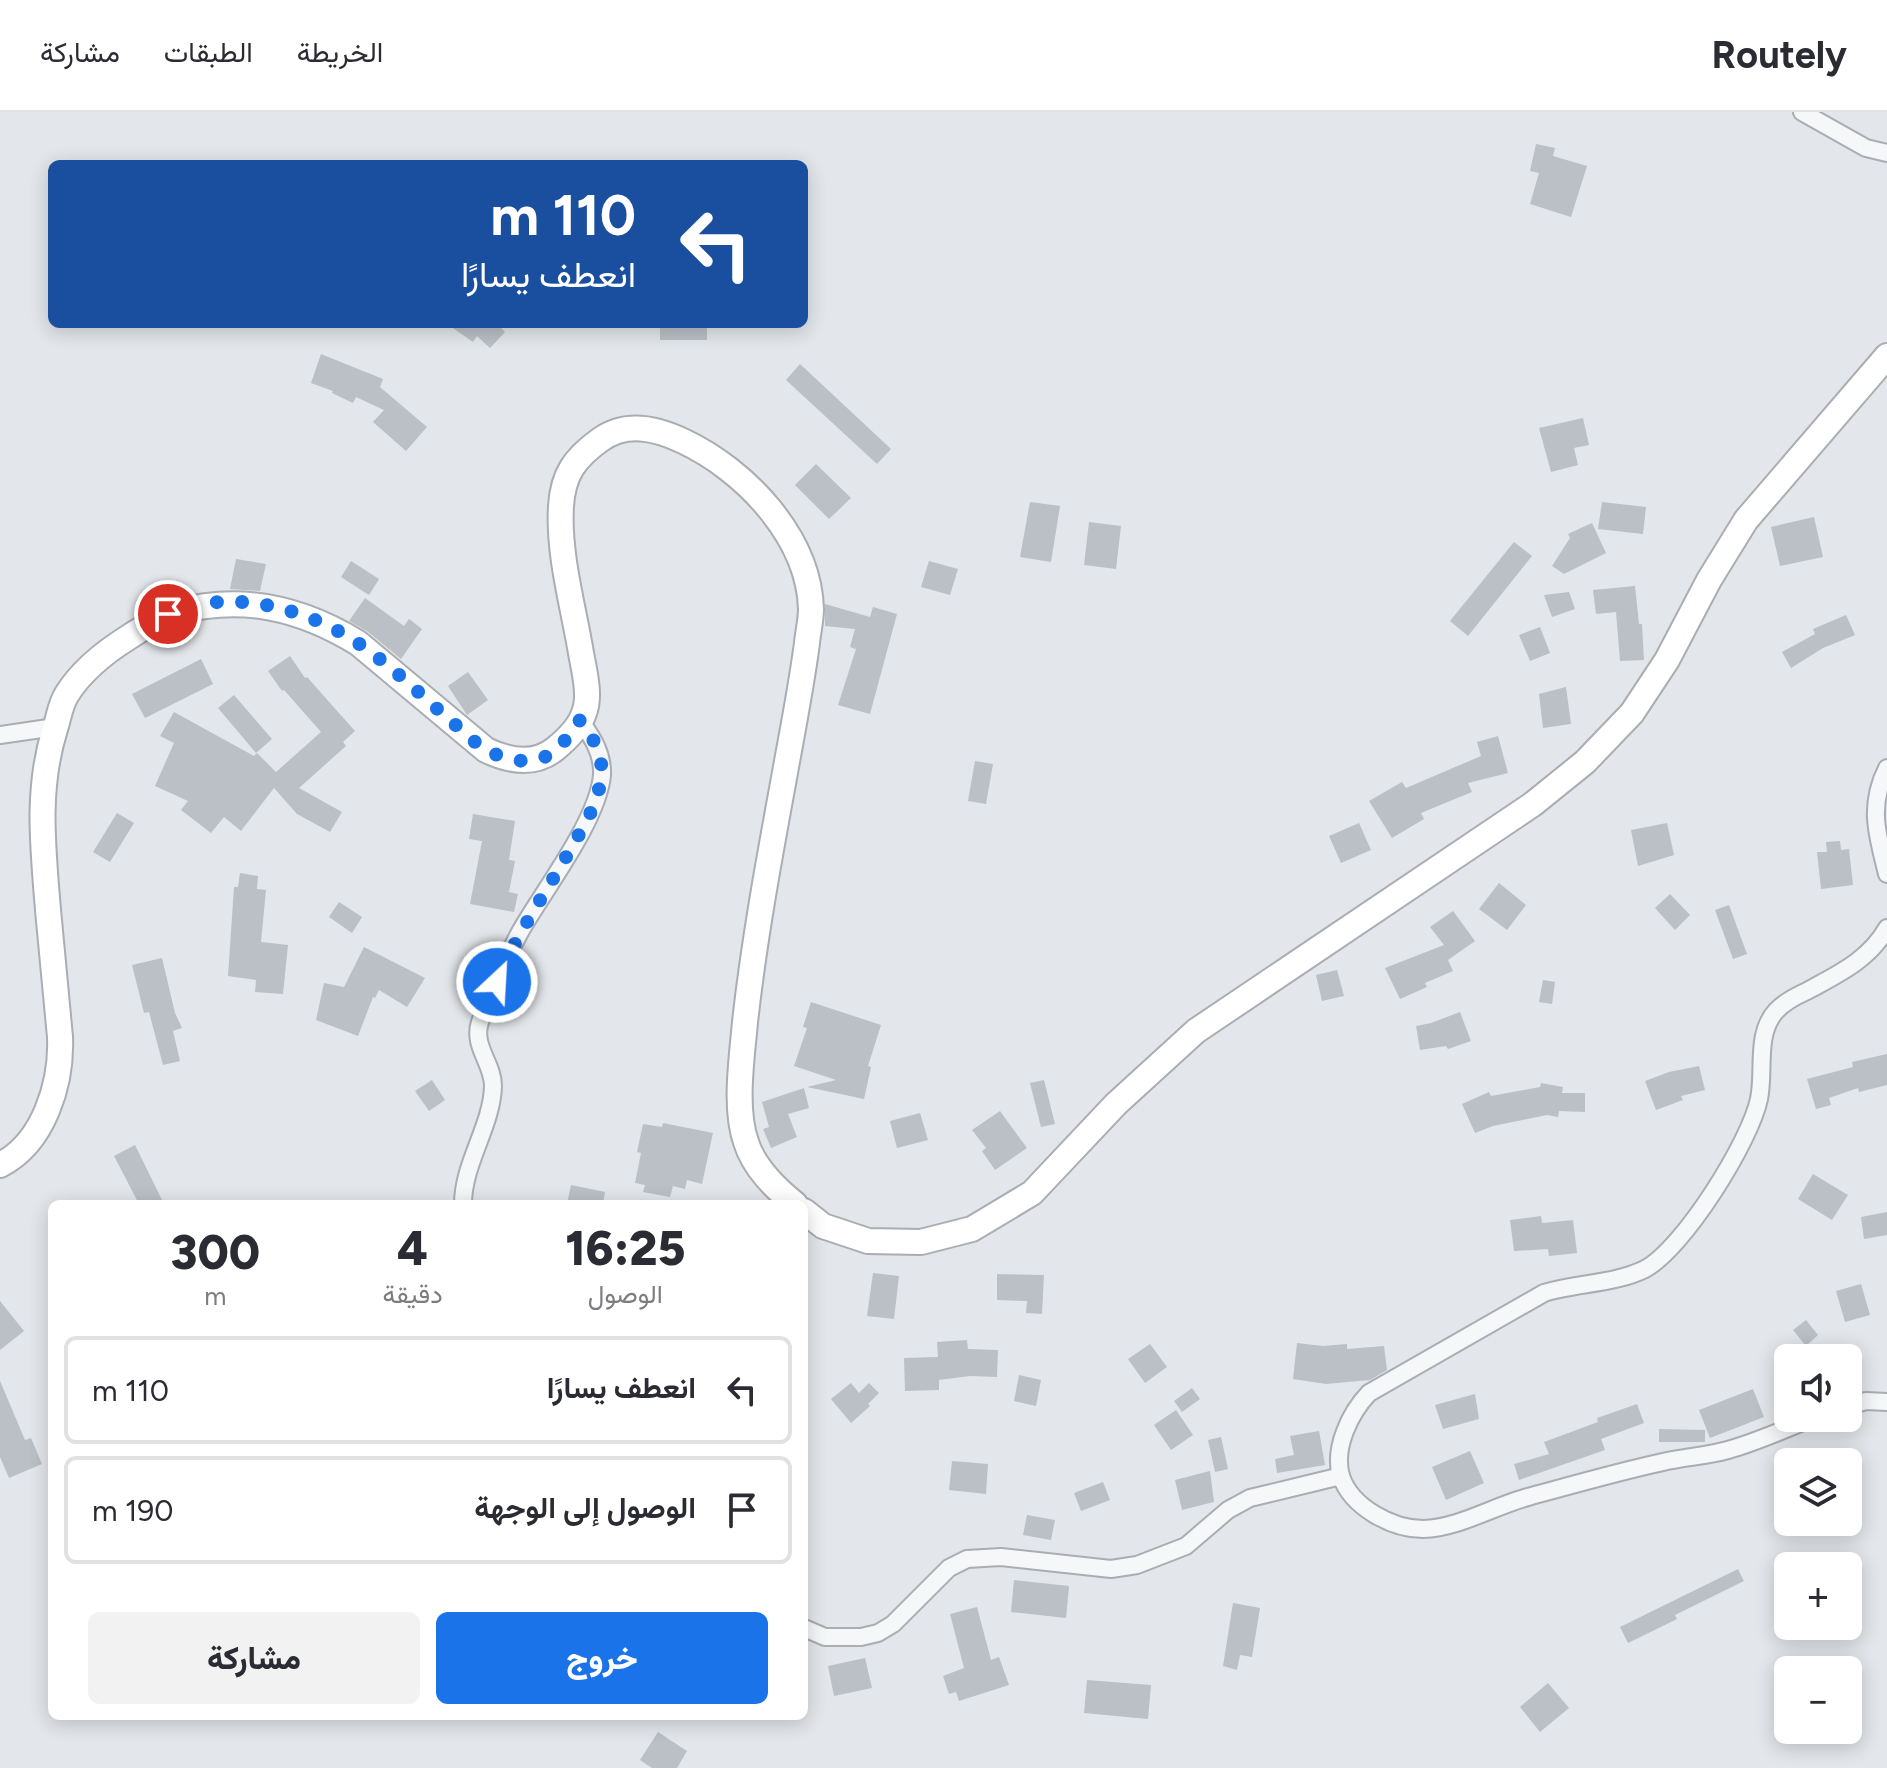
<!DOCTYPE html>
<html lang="ar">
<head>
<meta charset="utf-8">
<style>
  body { margin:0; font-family:Figtree,Vazirmatn,sans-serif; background:#f2f2f3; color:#2b2b33; direction:rtl; height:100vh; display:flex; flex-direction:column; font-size:30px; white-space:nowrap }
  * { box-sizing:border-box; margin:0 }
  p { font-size:26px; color:#7c7c81 }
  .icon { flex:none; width:44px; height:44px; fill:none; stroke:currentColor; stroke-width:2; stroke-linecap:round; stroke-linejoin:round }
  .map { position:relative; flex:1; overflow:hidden; direction:ltr }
  .sheet { position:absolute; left:48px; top:1088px; width:760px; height:520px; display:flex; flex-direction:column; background:#fff; border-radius:12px; box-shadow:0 4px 20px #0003; direction:rtl }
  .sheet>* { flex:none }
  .banner { position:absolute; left:48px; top:48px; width:760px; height:168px; border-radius:12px; box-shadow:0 4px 20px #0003; direction:rtl; background:#1a4fa0; color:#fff; overflow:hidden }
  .tools { position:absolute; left:1774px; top:1232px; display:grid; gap:16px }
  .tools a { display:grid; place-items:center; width:88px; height:88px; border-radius:12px; background:#fff; box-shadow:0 4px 20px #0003; font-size:40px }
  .pin { position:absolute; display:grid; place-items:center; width:68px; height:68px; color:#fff; margin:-34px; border:4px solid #fff; border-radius:50%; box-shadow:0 2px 8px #0007 }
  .me { position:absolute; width:88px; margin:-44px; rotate:25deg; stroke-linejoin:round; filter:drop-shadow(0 0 6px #0008) }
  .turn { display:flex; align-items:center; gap:28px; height:168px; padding:0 40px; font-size:36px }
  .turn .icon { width:104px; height:104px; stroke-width:2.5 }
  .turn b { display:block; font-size:56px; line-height:68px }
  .eta { display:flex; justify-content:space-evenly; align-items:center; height:136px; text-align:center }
  .eta b { font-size:48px; font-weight:800; line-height:56px }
  .button { display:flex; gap:16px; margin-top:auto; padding:16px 40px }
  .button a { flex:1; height:92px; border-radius:12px; background:#1a73e8; color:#fff; font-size:32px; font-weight:800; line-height:92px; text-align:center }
  .button a+a { background:#f2f2f3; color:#2b2b33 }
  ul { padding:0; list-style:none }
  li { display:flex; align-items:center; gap:24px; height:108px; margin:0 16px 12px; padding:0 24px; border:4px solid #e1e1e2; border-radius:12px }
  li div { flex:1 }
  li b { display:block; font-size:30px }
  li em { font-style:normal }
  header { display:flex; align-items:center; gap:48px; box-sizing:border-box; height:112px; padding:0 40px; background:#fff; border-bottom:2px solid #e1e1e2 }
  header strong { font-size:38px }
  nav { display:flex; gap:44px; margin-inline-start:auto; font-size:28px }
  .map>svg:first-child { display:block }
</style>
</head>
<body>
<header>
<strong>Routely</strong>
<nav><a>الخريطة</a><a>الطبقات</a><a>مشاركة</a></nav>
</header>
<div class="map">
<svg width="1887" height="1656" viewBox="0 0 1887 1656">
  <rect width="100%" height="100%" fill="#e3e6ea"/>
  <!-- building -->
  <g fill="#bbc0c6">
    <polygon points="1536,32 1555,36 1553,44 1587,54 1571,105 1530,92 1539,61 1530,59"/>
    <polygon points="447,212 497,212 505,220 490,236 477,224 473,230"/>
    <rect x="660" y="212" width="47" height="16"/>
    <polygon points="321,242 383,267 380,275 427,315 406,339 373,310 384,298 356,285 353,291 332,281 333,279 311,271"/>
    <polygon points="800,252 891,337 877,352 786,268"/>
    <polygon points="1583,306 1589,333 1574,336 1578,353 1551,360 1539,316"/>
    <polygon points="816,352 851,386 829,407 795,373"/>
    <polygon points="1030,390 1060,394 1051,450 1020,445"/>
    <polygon points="1602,390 1646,395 1643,422 1598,417"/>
    <polygon points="1814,405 1823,445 1780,454 1771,415"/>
    <polygon points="1089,410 1121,414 1116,457 1084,453"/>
    <polygon points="1592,411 1606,441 1564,462 1552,454 1570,426 1568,422"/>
    <polygon points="1514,430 1532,444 1468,524 1450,509"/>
    <polygon points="236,447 266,452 260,479 230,477"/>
    <polygon points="351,449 379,467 369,483 341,465"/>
    <polygon points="929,449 958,457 950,483 921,475"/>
    <polygon points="1635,474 1639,512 1642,512 1644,548 1620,549 1616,500 1596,502 1593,478"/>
    <polygon points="1569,480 1575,497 1552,505 1544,483"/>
    <polygon points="365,486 404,514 409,507 422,517 401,547 367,519 349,509"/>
    <polygon points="825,492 870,505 873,495 897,502 870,602 838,593 856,537 850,535 855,517 825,514"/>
    <polygon points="1846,503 1855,523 1823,536 1791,556 1782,540 1815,522 1813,517"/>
    <polygon points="1540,515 1550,541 1530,549 1519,523"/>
    <polygon points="290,544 305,566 307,565 355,619 343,630 346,634 299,676 342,700 330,720 297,702 274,676 241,719 224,705 211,721 181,698 188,689 155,674 174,631 160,624 174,600 254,644 257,641 276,660 321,620 284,578 282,579 268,559"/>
    <polygon points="201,547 213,572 145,606 132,582"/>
    <polygon points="468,560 488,588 467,603 448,574"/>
    <polygon points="1566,575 1571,612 1543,616 1539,582"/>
    <polygon points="234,583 272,627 256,641 218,596"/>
    <polygon points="1498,624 1508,661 1468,671 1472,680 1421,701 1424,707 1392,726 1369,689 1402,670 1406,676 1481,644 1477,630"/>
    <polygon points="975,649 993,652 986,692 968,689"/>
    <polygon points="117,701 134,711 110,750 93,740"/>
    <polygon points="473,702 515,709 509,748 515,749 509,780 518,782 514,800 470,792 482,729 469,727"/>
    <polygon points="1359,711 1371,738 1341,751 1329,724"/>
    <polygon points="1667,711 1674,743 1638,754 1631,718"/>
    <polygon points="1840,729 1841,738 1849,737 1853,773 1821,777 1817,740 1827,740 1826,730"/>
    <polygon points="240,761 258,764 257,777 266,778 261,830 288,833 283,882 255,880 256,868 228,864 234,775 238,775"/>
    <polygon points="1499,771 1526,793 1507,818 1479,797"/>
    <polygon points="1670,782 1690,803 1675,818 1655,796"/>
    <polygon points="339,790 362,805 352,821 329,805"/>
    <polygon points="1729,793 1747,842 1733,847 1715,798"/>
    <polygon points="1453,799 1475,829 1448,848 1453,859 1425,871 1427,875 1400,887 1385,856 1444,833 1430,815"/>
    <polygon points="364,835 425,866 407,895 379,878 375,886 373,885 358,924 316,908 324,871 344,875"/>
    <polygon points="162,846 175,901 182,916 173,919 180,949 163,953 149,900 144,901 132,853"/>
    <polygon points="1337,858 1344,884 1322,889 1316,863"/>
    <polygon points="1543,868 1555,870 1552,892 1539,890"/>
    <polygon points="811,890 881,913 868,954 871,955 864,987 807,975 836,968 794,954 807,916 803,915"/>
    <polygon points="1460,900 1471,929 1448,937 1446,934 1420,938 1416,914 1431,911"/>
    <polygon points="1887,942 1887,973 1859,980 1858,976 1829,986 1831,993 1816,997 1807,967 1853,955 1852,950"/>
    <polygon points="1699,954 1705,978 1681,984 1683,988 1656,998 1645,969 1669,960"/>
    <polygon points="432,968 445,988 429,999 415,979"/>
    <polygon points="1044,968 1055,1012 1041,1015 1030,971"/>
    <polygon points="1541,971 1563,975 1562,981 1585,981 1585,1000 1559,999 1558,1005 1547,1003 1493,1014 1475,1021 1462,992 1489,980 1491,984 1540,975"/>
    <polygon points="804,976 809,996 788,1002 797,1025 771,1036 763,1017 769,1015 762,990"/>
    <polygon points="1000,999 1027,1036 995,1058 982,1039 986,1036 972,1018"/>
    <polygon points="920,1001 928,1028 897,1036 890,1009"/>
    <polygon points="663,1011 713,1021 702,1072 687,1068 685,1077 673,1074 670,1085 643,1080 645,1073 635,1071 641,1041 637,1040 643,1012 662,1015"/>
    <polygon points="135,1033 164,1092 139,1092 114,1044"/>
    <polygon points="1813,1062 1848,1083 1832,1108 1798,1087"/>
    <polygon points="571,1073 605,1080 603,1092 567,1092"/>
    <polygon points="1887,1100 1887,1123 1864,1127 1861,1105"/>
    <polygon points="1541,1104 1542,1111 1573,1108 1577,1141 1549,1144 1548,1137 1514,1139 1510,1108"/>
    <polygon points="873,1161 899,1164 894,1207 867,1204"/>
    <polygon points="997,1162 1044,1163 1042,1202 1026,1201 1027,1189 997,1188"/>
    <polygon points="1861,1172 1870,1203 1845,1210 1836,1179"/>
    <polygon points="0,1189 24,1219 0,1238"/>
    <polygon points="1806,1208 1818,1223 1806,1234 1793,1218"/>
    <polygon points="967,1228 968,1237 998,1238 997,1265 970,1264 939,1268 939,1278 905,1279 904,1246 938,1245 937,1230"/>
    <polygon points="1297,1231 1323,1234 1347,1232 1347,1237 1384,1234 1387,1258 1370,1268 1326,1272 1293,1267"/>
    <polygon points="1150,1232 1167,1255 1145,1271 1128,1247"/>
    <polygon points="1019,1263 1041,1268 1036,1294 1014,1289"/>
    <polygon points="0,1269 25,1328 31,1326 42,1352 9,1366 0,1345"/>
    <polygon points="851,1271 859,1281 869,1271 879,1281 868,1292 870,1294 851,1311 831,1287"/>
    <polygon points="1192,1276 1200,1287 1182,1300 1174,1289"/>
    <polygon points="1753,1277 1764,1305 1710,1326 1699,1298"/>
    <polygon points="1475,1282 1479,1307 1443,1317 1435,1293"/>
    <polygon points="1637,1292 1644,1311 1601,1327 1605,1338 1519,1368 1514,1352 1549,1342 1544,1330 1598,1310 1597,1306"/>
    <polygon points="1176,1298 1193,1323 1171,1338 1154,1313"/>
    <polygon points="1659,1317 1705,1318 1705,1330 1659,1330"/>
    <polygon points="1319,1319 1325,1353 1277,1361 1275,1347 1294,1343 1290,1324"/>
    <polygon points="1221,1325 1228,1357 1215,1360 1208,1328"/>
    <polygon points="1470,1339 1484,1371 1446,1388 1432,1355"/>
    <polygon points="952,1349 988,1352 986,1382 949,1378"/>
    <polygon points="1210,1359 1214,1390 1182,1398 1175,1368"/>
    <polygon points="1103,1370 1110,1388 1081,1399 1074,1381"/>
    <polygon points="1027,1403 1055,1408 1051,1428 1023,1423"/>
    <polygon points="1738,1457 1744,1469 1675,1503 1677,1507 1628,1531 1620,1515"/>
    <polygon points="1014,1468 1069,1474 1066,1506 1011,1500"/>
    <polygon points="1233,1491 1260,1496 1252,1545 1240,1543 1237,1558 1223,1554"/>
    <polygon points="977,1495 991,1548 999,1545 1009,1573 959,1589 956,1580 949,1582 943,1564 964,1556 950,1502"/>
    <polygon points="865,1546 872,1576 834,1584 828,1554"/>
    <polygon points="1087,1568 1151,1573 1148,1607 1084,1601"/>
    <polygon points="1548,1571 1569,1596 1540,1620 1520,1595"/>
    <polygon points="658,1620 687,1639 677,1656 652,1656 640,1648"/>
  </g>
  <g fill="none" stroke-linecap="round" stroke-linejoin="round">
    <defs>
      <g id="minor">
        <polyline points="1802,0 1866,36 1887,41"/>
        <polyline points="0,623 55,615"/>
        <path d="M1887,656c-19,38 -10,66 0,106"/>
        <path d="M463,1092c0,-41 29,-78 30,-118 0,-23 -21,-40 -13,-64 11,-31 25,-62 40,-90 23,-41 78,-111 82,-157 1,-22 -10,-38 -22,-55"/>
        <polyline points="1848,1294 1866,1289 1887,1290"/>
        <path d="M1813,1306c-28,11 -56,24 -85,32 -21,6 -44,7 -65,12 -46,10 -91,23 -135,35 -34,9 -69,31 -105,32 -31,0 -72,-22 -82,-53 -8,-28 9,-63 28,-83l175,-100c32,-10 71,-9 101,-24 38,-20 105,-127 114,-170 6,-28 -4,-65 17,-88 8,-9 20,-15 31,-20 31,-17 62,-31 80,-63"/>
        <polyline points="804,1516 825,1525 861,1525 878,1521 893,1512 949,1456 967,1447 1001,1445 1111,1457 1137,1453 1186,1434 1228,1398 1250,1386 1341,1364"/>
      </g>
      <g id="secondary">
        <path d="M0,1053c44,-22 62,-82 60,-128 -4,-42 -8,-85 -12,-127 -5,-63 -12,-120 7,-181 4,-12 5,-24 12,-35 15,-24 38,-42 62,-57 16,-10 30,-20 48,-25 65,-18 124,-4 181,31l128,107c23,11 48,16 69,-1 11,-9 25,-23 29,-36 7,-17 0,-43 -3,-60 -8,-48 -23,-99 -20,-147 2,-32 14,-48 39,-66 26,-19 56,-12 83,1 62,29 126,96 128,168 0,11 -3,23 -4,34 -5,38 -12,75 -19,113 -16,88 -33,176 -43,266 -3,35 -11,86 1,120 8,26 29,46 49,62"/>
        <polyline points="804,1099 823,1114 868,1129 921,1130 972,1117 1032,1081 1116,992 1196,919 1533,692 1585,650 1632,601 1667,548 1709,468 1746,408 1887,244"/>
      </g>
    </defs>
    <!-- minor casing -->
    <use href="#minor" stroke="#a9adb4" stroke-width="20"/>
    <!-- secondary casing -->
    <use href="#secondary" stroke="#a9adb4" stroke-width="28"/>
    <!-- minor -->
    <use href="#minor" stroke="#f5f7f8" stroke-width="16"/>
    <!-- secondary -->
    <use href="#secondary" stroke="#fff" stroke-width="24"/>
  </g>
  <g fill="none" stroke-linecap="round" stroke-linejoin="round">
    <!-- route -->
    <path stroke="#1a73e8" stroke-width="14" stroke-dasharray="0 25.2" d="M168,502c12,-3 24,-7 36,-10 46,-9 102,8 141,31 38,22 72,57 105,85 12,10 24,23 38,31 15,7 37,14 54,7 17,-6 28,-24 38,-38 13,18 24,34 21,57 -2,24 -16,47 -28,68 -26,46 -56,88 -76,137"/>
  </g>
</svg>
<div class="tools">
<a><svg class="icon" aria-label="sound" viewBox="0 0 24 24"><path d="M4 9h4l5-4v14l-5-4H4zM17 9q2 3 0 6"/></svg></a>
<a><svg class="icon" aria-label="layers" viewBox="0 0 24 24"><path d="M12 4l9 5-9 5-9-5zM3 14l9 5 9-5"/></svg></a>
<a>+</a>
<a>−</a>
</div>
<div class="pin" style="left:168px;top:502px;background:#d93025"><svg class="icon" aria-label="arrive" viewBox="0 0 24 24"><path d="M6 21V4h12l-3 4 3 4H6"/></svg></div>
<svg class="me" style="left:497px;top:870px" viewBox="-20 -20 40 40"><circle r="17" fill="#1a73e8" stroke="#fff" stroke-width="3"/><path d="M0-11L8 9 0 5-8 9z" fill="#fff"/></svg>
<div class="banner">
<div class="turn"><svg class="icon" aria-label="left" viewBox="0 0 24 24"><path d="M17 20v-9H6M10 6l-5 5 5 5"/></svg><div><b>110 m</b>انعطف يسارًا</div></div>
</div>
<section class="sheet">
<div class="eta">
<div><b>16:25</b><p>الوصول</p></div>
<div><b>4</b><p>دقيقة</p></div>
<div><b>300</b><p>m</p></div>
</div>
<ul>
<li><svg class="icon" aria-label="left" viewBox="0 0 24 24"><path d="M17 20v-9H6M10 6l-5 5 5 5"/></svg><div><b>انعطف يسارًا</b></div><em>110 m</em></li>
<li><svg class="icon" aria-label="arrive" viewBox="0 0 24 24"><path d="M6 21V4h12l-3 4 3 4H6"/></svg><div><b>الوصول إلى الوجهة</b></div><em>190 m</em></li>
</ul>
<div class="button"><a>خروج</a><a>مشاركة</a></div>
</section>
</div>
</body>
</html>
